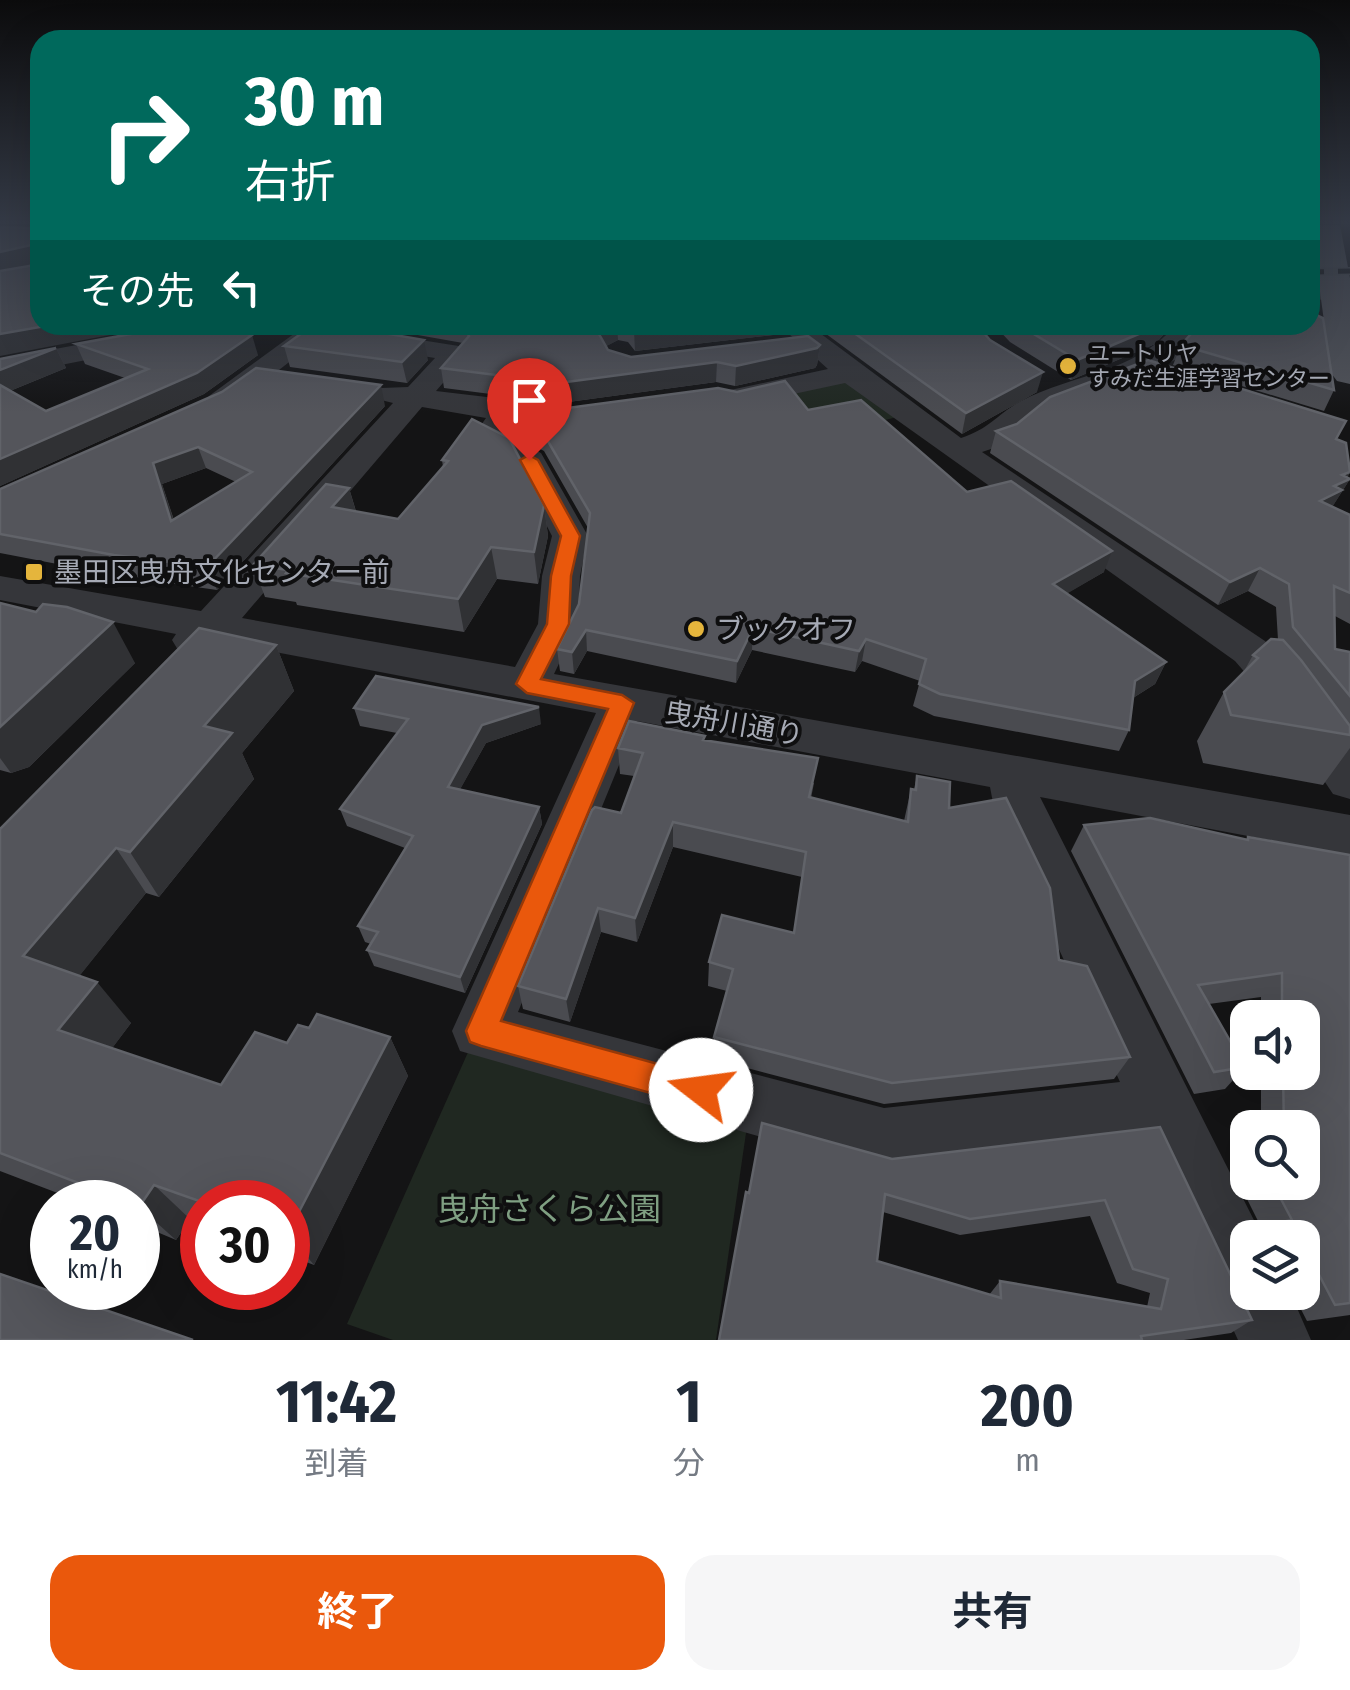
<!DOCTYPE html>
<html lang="ja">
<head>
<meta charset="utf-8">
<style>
  body { margin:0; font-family:"Fira Sans Condensed","Noto Sans JP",sans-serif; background:#f6f6f7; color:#1f2937; height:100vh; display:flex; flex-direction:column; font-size:38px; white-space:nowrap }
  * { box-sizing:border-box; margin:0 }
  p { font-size:32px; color:#747a83 }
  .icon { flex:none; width:55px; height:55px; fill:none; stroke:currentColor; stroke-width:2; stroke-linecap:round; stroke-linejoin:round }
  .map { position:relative; height:1340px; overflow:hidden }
  .panel { display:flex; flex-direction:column; background:#fff; flex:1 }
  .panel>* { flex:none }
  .banner { position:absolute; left:30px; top:30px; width:1290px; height:305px; border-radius:30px; box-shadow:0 10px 40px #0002; background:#00695c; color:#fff; overflow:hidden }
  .controls { position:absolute; left:1230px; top:1000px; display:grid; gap:20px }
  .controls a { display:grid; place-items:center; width:90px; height:90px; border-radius:20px; background:#fff; box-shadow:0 10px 40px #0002; font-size:50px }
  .speed { position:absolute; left:30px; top:1180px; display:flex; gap:20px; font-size:50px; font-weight:700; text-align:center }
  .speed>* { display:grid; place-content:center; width:130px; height:130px; border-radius:50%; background:#fff; box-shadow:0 10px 40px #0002; line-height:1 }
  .speed small { font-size:25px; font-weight:400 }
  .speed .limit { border:15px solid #d22; background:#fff; color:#111 }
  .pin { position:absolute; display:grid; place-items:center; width:85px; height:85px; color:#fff; margin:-102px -42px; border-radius:50% 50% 50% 0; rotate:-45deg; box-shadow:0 0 10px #0007 }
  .pin .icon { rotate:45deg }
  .me { position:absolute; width:110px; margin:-55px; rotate:285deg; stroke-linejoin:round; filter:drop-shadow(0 0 8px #0008) }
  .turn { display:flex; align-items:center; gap:35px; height:210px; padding:0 50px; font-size:45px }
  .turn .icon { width:130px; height:130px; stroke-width:2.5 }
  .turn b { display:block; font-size:70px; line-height:85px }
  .then { display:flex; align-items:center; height:95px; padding:0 50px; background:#0003; gap:20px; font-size:38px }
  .eta { display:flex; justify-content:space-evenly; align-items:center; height:170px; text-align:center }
  .eta b { font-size:60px; font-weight:700; line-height:70px }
  .primary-button { display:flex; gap:20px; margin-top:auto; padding:20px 50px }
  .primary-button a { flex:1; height:115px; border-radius:30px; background:#ea580c; color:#fff; font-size:40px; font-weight:700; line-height:115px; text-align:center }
  .primary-button a+a { background:#f6f6f7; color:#1f2937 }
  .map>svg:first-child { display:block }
</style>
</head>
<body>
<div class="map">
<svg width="1350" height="1340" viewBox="0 0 1350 1340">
  <rect width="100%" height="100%" fill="#141415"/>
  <!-- green -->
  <g fill="#202821">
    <polygon points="848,381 897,417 846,430 739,404"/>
    <polygon points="469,1050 747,1126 716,1340 393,1340 347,1324"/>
  </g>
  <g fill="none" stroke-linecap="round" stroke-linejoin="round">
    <!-- minor -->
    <g fill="#35363a" fill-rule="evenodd">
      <polygon points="1336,281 1349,289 1345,294 1310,302 1310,286"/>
      <polygon points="306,325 336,325 231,408 209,408 205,402 209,396"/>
      <path d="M779,325h30l152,113c30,-10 36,-24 60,-37 54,-28 112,-27 155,-76h28l-27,34 -54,26 -81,30 -33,28 -27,9 283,189 39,43 46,61v54l-17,-5 -59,-88 -39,-45 -390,-278 -113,24 -11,-3 -4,-6 4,-6 107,-23z"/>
      <path d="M370,332l95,15 4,6 -33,38 143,17 4,7 -4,7h-64l-9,13 35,18 47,83 -8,40 -2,48 -24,50 796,141v40l-310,-58 223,441h-15v54h42l21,48h-73l-91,-199 -263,31 -424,-121 -8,-20 144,-318 -379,-72c-13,12 -22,13 -39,9l-6,-10 4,-6 -176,-34v-24l201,35 192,-208 -12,-3 -4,-6 4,-6 27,-1 27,-29 -75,-12 -4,-6zM422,407l64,11 -14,20 5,7 39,21 36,70 -10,40 -4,48 -23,43 -273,-49zM637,721l353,66 4,21 126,274 -236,26 -366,-96z"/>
      <polygon points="137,334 147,336 151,342 147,348 0,377 0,359"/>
    </g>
    <!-- major -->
    <polygon fill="#515359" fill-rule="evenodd" points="1311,225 1340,225 1350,278 1350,384 1337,381 1331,373"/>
    <defs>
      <polyline id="rail" points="1310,272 1350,271"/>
    </defs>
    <!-- rail casing -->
    <use href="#rail" stroke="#4c4e53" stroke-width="8"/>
    <!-- rail -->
    <use href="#rail" stroke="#0f0f10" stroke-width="5" stroke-dasharray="14" stroke-linecap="butt"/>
  </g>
  <!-- wall -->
  <g fill="#4a4b50" fill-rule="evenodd">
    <polygon points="242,325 299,325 285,335"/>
    <polygon points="361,325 783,325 782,334 635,351 628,342 618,340 606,346 608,350 631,357 820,345 817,365 815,368 735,386 716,382 561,403 444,388 441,368 463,343"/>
    <polygon points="814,325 977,325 1037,392 962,434"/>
    <polygon points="994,325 1172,325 1155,344 1071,380 1010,342"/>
    <polygon points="76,344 258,355 204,394 0,486 0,359 56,348 66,368 10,391 46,411 125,378 85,364"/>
    <polygon points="1181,345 1334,390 1324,411 1173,365"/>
    <polygon points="284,346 428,360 407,383 290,367"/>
    <path d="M385,406l-168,184 -92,-13 -125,-24v-64zM206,468l30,14 -62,38 -12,-36z"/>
    <polygon points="560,409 808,410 967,492 1104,572 1067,593 1166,662 1155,684 1133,698 1129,730 1119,751 934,716 913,706 920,681 862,661 855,672 752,650 736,683 587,651 574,674 560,671 557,649 579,604 588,528 544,451 511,434 509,414"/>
    <polygon points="472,419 544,505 548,536 538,584 497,579 464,632 297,605 296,602 265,597 253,565 349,488 356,511 398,519 443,467 442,460"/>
    <polygon points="996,431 1336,439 1350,472 1347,478 1350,479 1332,507 1350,515 1350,624 1335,616 1335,649 1350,652 1350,748 1323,785 1203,763 1197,741 1224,692 1243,673 1253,655 1278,640 1276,607 1248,591 1218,605 990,453"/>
    <polygon points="0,603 135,663 29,767 11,773 0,770"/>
    <polygon points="276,645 294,691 242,753 254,779 159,897 146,893 79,976 131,1023 112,1048 221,1085 309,1028 390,1037 408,1076 314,1265 288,1255 288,1202 202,1202 202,1223 190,1219 176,1240 138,1224 138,1202 81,1202 0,1171 0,829"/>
    <polygon points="354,708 541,724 486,743 460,789 539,807 542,824 465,993 374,966 367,950 371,944 365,942 358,926 405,848 347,826 340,809 397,733 360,726"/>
    <polygon points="705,740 814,783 811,798 904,821 911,789 914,789 917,776 949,808 1130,1057 1114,1079 884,1104 713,1059 714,1037 727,991 708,986 709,962 794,933 802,877 673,847 637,942 601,932 570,1022 523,1009 518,986 621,813 634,776 620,774 618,748"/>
    <polygon points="1084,825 1246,840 1248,837 1350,855 1350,1315 1307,1321 1292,1292 1302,1292 1302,1238 1257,1238 1264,1233 1245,1195 1260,1182 1302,1182 1302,1128 1261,1128 1261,1072 1302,1072 1302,1018 1261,1018 1261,997 1209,1004 1245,1067 1225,1089 1194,1094 1071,851"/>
    <path d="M1160,1127l92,193 -21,13 -47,7h-465l30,-147 143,-34zM883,1212l77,23 130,-19 27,67 33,10 -3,14 -147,-26 -11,14 -112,-34z"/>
  </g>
  <!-- shaded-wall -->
  <g fill="#303134">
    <polygon points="31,245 39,263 0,272 0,252"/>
    <polygon points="51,325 162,325 0,356 0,334"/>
    <polygon points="282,325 299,325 285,335"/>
    <polygon points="608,325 617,325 618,340 601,349 599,334 600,329"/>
    <polygon points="692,325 783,325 782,334 635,351 634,331"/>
    <polygon points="1160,325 1172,325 1155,344 1071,380 1077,360"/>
    <polygon points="252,335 258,355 204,394 0,486 0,459"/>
    <polygon points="424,340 428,360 407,383 402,362"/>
    <polygon points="820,345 817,365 815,368 735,386 736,366"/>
    <polygon points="56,348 66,368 0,395 0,370"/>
    <polygon points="717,362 716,382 561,403 559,383"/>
    <polygon points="1043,372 1037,392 962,434 966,413"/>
    <polygon points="381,385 385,406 217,590 207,567"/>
    <polygon points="198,447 206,468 162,484 181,543 171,521 153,463"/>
    <polygon points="1350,472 1345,481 1350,479 1329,512 1320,501 1342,475"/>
    <polygon points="349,488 358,519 332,507"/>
    <polygon points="544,505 548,536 538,584 534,552"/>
    <polygon points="491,547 497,579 464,632 458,599"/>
    <polygon points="1112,551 1104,572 1046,606 1053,584"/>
    <polygon points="1260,568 1248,591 1218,605 1230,582"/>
    <polygon points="113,622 135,663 29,767 11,773 0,758 0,727"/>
    <polygon points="753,628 752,650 736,683 737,661"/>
    <polygon points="586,630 587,651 574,674 572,652"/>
    <polygon points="866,639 862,661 855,672 859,651"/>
    <polygon points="276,645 294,691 242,753 254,779 159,897 130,852 204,726"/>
    <polygon points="1166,662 1155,684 1125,703 1135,681"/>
    <polygon points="539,707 541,724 486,743 452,804 448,787 482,725"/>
    <polygon points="539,807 542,824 465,993 460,977"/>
    <polygon points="673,822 673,847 637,942 635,918"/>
    <polygon points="116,848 146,893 61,999 23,956"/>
    <polygon points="598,908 601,932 570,1022 566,999"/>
    <polygon points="97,982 131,1023 96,1070 58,1030"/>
    <polygon points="390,1037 408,1076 314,1265 288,1234"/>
    <polygon points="154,1185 190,1219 176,1240 139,1207"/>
  </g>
  <!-- building -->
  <g fill="#54555b" stroke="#616369" stroke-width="2.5" fill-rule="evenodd">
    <polygon points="35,225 40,225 40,325 51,325 0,334 0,271 35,265 36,249 31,245 0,252 0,227 32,228"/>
    <polygon points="1310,257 1316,265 1315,272 1310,273"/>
    <polygon points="1310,312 1323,318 1334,390 1181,345 1199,325 1310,325"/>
    <polygon points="180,325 213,325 252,335 197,373 0,459 0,385 46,411 148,369 76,344"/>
    <polygon points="313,325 338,325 424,340 402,362 284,346"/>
    <polygon points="463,325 608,325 600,329 599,334 608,350 631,357 808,336 820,345 817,348 736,366 717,362 559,383 441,368 469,336"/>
    <polygon points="629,325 692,325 634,331"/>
    <polygon points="843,325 977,325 990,340 1043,372 966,413"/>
    <polygon points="1019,325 1160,325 1077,360"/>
    <polygon points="56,348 0,370 0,359"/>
    <polygon points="1148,360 1346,421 1336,439 1346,443 1350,472 1342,475 1350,479 1334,486 1342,490 1320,501 1350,515 1350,593 1334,586 1335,649 1350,652 1350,696 1293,627 1289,584 1260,568 1230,582 996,431 1017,424 1050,397"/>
    <path d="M256,368l125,17 -174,182 -93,-12 -114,-21v-45l222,-97zM198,447l54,25 -81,49 -18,-58z"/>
    <polygon points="785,381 808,410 861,400 967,492 1011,481 1112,551 1053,584 1166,662 1135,681 1129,730 940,694 919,684 926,659 866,639 859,651 753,628 737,661 586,630 572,652 557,649 579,604 590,513 542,431 509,414 515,403 560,409 718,388 737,392"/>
    <polygon points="472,419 509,438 544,505 534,552 491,547 458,599 286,573 288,570 253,565 326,484 349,488 332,507 398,519 448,461 442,460"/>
    <polygon points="0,603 36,612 43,604 67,607 113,622 0,727"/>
    <polygon points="199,628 276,645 204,726 232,733 130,852 116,848 23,956 97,982 58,1030 221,1085 255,1032 287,1043 298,1025 309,1028 317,1014 390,1037 288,1233 288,1202 202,1202 154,1185 139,1207 138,1206 138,1202 128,1202 0,1153 0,829"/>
    <polygon points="1271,639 1283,640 1301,660 1350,726 1350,735 1231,715 1224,692 1258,658 1253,655"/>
    <polygon points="376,676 539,707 482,725 448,787 539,807 460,977 367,950 378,932 358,926 413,836 340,809 408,719 354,708"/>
    <polygon points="629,721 705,736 703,740 818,758 809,797 908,822 911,789 916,790 917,776 950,782 949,808 1006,798 1050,888 1059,960 1087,966 1130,1057 892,1083 714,1037 733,969 709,962 722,915 794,933 806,852 673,822 635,918 598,908 566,999 518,986 592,810 595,807 621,813 643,753 618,748"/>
    <polygon points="1150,818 1248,840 1248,837 1350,855 1350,1303 1335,1305 1317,1271 1302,1271 1302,1238 1276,1238 1276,1223 1292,1220 1272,1182 1302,1182 1302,1128 1284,1128 1283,1072 1302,1072 1302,1018 1282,1018 1282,973 1198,985 1245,1067 1214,1072 1084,825"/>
    <path d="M762,1123l130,36 268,-32 92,193 -111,16 1,4h-423l27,-148 3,1zM885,1194l85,25 135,-19 28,69 35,10 -7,30 -161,-28 1,17 -124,-37z"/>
    <polygon points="0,1274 193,1340 0,1340"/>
  </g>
  <!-- sky -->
  <linearGradient id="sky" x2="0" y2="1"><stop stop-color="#0b0b0c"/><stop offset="0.54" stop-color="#343a46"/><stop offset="1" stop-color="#343a46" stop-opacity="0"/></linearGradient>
  <rect width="1350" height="413" fill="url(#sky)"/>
  <!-- route -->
  <polygon fill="#ea580c" stroke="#983908" stroke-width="2.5" points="529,455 538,460 580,536 571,576 569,624 541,679 622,695 634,703 501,1021 713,1079 717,1090 713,1102 701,1107 481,1046 470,1042 466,1031 608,709 527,693 516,684 547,624 551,576 561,536 520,460"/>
  <!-- markers -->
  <g fill="#e5b53c" stroke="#0f0f10" stroke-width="4">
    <circle cx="1068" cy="366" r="10"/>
    <rect x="24" y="562" width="20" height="20" rx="5"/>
    <circle cx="696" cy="629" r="10"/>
  </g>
  <g text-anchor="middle" stroke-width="8" stroke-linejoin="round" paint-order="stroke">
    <!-- far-poi labels -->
    <g font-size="22" fill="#a6aab5" stroke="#0f0f10" text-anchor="start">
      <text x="1088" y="361">ユートリヤ<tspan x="1088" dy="25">すみだ生涯学習センター</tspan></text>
    </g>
    <!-- poi labels -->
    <g font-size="28" fill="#a6aab5" stroke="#0f0f10" text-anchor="start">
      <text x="54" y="582">墨田区曳舟文化センター前</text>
      <text x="716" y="639">ブックオフ</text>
    </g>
    <!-- street labels -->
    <g font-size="28" fill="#a6aab5" stroke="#0f0f10">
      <text transform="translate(734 723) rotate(10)" y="10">曳舟川通り</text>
    </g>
    <!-- near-park labels -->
    <g font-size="32" fill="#7f9f82" stroke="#0f0f10">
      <text x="549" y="1220">曳舟さくら公園</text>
    </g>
  </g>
</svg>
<div class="controls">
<a><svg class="icon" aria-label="sound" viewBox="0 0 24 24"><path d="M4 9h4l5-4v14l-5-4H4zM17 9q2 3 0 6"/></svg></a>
<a><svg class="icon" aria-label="search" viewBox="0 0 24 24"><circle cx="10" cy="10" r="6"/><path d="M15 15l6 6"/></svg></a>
<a><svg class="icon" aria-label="layers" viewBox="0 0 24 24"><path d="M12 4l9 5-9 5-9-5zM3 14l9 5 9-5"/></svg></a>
</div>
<div class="speed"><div>20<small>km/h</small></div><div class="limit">30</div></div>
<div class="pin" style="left:529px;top:460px;background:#d93025"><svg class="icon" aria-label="arrive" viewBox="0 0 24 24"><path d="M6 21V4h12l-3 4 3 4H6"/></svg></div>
<svg class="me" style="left:701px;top:1090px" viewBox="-20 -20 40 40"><circle r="19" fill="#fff"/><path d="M0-13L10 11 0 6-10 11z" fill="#ea580c"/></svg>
<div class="banner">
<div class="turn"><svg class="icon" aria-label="right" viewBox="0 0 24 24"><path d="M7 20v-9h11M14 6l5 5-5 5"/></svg><div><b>30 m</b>右折</div></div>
<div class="then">その先<svg class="icon" aria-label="left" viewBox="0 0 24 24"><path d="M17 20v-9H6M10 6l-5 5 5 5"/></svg></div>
</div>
</div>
<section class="panel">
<div class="eta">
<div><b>11:42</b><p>到着</p></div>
<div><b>1</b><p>分</p></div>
<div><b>200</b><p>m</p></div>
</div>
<div class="primary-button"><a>終了</a><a>共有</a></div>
</section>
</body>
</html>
